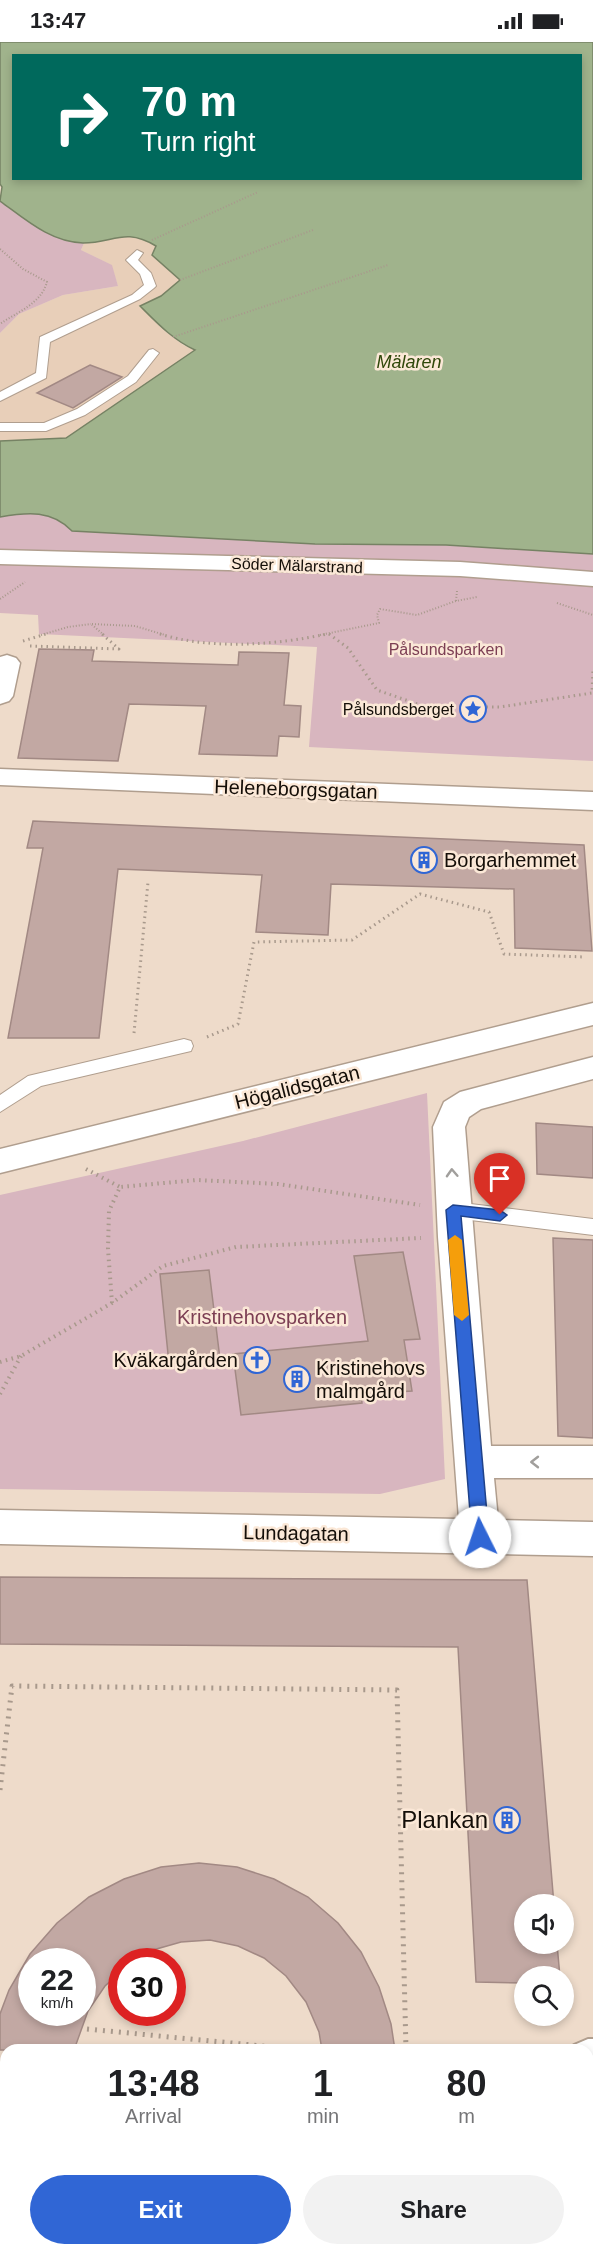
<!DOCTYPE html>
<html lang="en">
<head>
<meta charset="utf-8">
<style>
  body { margin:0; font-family:Arial,sans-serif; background:#f2f2f2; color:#202124; height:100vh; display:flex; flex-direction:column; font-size:22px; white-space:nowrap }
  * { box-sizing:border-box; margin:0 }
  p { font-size:20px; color:#757577 }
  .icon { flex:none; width:33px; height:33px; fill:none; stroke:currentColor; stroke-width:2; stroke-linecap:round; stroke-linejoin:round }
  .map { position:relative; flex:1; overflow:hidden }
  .details { position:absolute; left:0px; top:2002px; width:594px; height:212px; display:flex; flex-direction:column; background:#fff; border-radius:18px 18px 0 0; box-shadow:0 3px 9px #0003 }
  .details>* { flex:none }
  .top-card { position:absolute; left:12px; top:12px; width:570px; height:126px; border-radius:0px; box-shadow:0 3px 9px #0003; background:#00695c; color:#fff; overflow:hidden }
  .buttons { position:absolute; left:514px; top:1852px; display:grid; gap:12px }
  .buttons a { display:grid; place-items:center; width:60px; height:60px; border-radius:50%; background:#fff; box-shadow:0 3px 9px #0003; font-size:30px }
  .speed { position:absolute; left:18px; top:1906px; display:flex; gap:12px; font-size:30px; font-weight:700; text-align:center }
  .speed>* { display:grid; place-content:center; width:78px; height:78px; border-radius:50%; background:#fff; box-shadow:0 3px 9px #0003; line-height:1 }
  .speed small { font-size:15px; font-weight:400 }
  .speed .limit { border:9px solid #d22; background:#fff; color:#111 }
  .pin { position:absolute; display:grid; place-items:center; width:51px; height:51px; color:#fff; margin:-62px -26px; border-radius:50% 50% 50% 0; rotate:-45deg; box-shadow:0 0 6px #0007 }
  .pin .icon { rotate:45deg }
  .me { position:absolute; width:66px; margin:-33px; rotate:356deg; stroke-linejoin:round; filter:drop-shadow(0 0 4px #0008) }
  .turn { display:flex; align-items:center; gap:21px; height:126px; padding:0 30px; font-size:27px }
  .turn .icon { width:78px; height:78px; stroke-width:2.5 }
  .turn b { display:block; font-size:42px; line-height:51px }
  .eta { display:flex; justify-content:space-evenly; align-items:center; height:102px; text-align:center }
  .eta b { font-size:36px; font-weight:700; line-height:42px }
  .button { display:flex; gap:12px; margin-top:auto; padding:12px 30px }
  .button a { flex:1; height:69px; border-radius:36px; background:#3066d5; color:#fff; font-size:24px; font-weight:700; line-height:69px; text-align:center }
  .button a+a { background:#f2f2f2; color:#202124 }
  .status { display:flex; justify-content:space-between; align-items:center; height:42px; padding:0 30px; background:#fff; direction:ltr }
  .status svg { height:16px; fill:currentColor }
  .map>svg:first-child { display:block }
</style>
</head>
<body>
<div class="status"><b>13:47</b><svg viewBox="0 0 49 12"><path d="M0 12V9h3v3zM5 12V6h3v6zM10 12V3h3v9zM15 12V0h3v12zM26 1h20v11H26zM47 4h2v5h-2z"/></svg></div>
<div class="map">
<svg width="593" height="2213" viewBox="0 0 593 2213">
  <rect width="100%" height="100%" fill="#eedbca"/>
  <!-- built -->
  <polygon fill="#e8cfb9" points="122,193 141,195 156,204 152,213 180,238 161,254 141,264 162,287 183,303 196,308 66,396 0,399 0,291 19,272 63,253 118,244 111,223 81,208 84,201"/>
  <!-- green -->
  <g fill="#d8b6bf">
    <path d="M0,159c31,23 45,34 84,42l-3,7 31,15 6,21 -55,9 -44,19 -19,19z"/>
    <polygon points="31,470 60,477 72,489 315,502 446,503 593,512 593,719 309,705 317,605 39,592 38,573 0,571 0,475"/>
    <polygon points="427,1051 445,1437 380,1452 0,1447 0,1153 243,1099"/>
  </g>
  <!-- water -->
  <path fill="#a0b38c" stroke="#768264" stroke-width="1.5" fill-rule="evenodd" d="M0,0h593v512l-147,-9 -131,-1 -243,-13c-20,-21 -44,-19 -72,-14v-76l66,-3 129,-88c-22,-10 -38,-27 -55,-44l21,-10 19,-16 -28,-25 4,-9c-32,-19 -42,-3 -73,-3 -33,-1 -58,-24 -83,-42l2,-14 -2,-3zM14,14h566v122h-566z"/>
  <!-- building -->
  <g fill="#c2a8a3" stroke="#a28984" stroke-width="1.5" fill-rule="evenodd">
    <polygon points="90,323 122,335 73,366 37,351"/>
    <polygon points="39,607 94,608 92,619 238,623 239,610 289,611 284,663 301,664 299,695 279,694 277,714 199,712 206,664 129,662 118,719 18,716"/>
    <polygon points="33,779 584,803 592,909 515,906 514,847 331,842 328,893 256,890 262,833 118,827 99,996 8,996 43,806 27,806"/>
    <polygon points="536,1081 593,1085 593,1136 537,1132"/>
    <polygon points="553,1196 593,1198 593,1396 558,1394"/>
    <polygon points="403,1210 420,1297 404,1298 412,1349 361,1352 362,1361 241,1373 233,1312 368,1299 354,1214"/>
    <polygon points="209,1228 220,1317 169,1322 160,1232"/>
    <polygon points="0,1535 527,1538 554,1863 525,1863 525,1902 557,1902 560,1935 525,1935 525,1941 476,1940 458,1605 0,1602"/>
    <path d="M199,1821l38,4 37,12 34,18 30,26 23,29 18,35 12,37 4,26h-73l-3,-18 -13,-30 -20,-26 -22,-18 -26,-12 -28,-6 -29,2 -28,8 -20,12h-11v9l-17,15 -17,25 -14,39h-74v-36l9,-24 21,-36 27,-31 32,-26 35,-18 37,-12zM32,1920h50v51h-50z"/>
  </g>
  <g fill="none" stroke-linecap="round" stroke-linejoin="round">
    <defs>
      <g id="service">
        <polygon points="137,208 143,211 138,218 151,231 156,244 154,246 140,257 50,300 46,336 0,359 0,350 36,331 40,295 132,253 144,243 140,232 126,218"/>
        <polygon points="153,307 159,311 136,340 85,373 46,389 0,389 0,381 44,381 77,367 128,334 149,308"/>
        <polygon points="184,997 191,999 193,1004 191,1009 41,1044 0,1070 0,1053 28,1034"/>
        <polygon points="454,1160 593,1177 593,1193 454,1176 447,1173 444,1168 447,1163"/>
      </g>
      <polygon id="pedestrian" points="588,1997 593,1997 593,2037 588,2037 588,2008 571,2008 574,2003"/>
      <g id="minor">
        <polygon points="7,613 16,616 20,621 13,654 9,659 0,662 0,615"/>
        <polygon points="0,727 593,750 593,768 0,743"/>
        <polygon points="593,961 593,983 0,1131 0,1107"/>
        <polygon points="593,1015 593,1037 481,1067 469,1075 465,1085 491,1404 593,1404 593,1436 494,1436 498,1478 593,1480 593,1514 0,1502 0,1468 459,1477 438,1195 433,1085 444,1060 460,1050"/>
      </g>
      <polygon id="tertiary" points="0,508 460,520 593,530 593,544 460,534 0,522"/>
    </defs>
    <!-- service casing -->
    <use href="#service" stroke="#b09e8e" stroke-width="2"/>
    <!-- pedestrian casing -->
    <use href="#pedestrian" stroke="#b09e8e" stroke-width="4"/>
    <!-- minor casing -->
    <use href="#minor" stroke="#b09e8e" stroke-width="3"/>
    <!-- tertiary casing -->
    <use href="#tertiary" stroke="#b09e8e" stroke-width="3"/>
    <!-- path-far3 -->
    <g stroke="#a8998c" stroke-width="2" stroke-dasharray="1 2" stroke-linecap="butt">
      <polyline points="152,198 258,150"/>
      <path d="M0,207l23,20 24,13c-6,22 -30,30 -47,42"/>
      <polyline points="180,238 313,188"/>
      <polyline points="173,295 388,223"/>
      <polyline points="457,549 456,559 477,555"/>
      <polyline points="0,557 25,540"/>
      <polyline points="557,561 593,573"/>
      <polyline points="329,592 331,593"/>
      <polyline points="41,593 68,585 91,582"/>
      <polyline points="104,593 91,582 135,584 165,593"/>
      <polyline points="320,593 379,581 377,573 380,567 417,573 456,559"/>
    </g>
    <!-- path-far2 -->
    <g stroke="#a8998c" stroke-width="3" stroke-dasharray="1.5 4" stroke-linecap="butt">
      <path d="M160,592c51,16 116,11 167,0"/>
      <polyline points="329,592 348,606 377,648 426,665 500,665 592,651 593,627"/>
      <polyline points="23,599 46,592"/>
      <polyline points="30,604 119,607 102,592"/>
      <polyline points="134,991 148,840"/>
      <polyline points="207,995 238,982 254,900 352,898 420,852 489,870 504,912 585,915"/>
    </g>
    <!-- path-far1 -->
    <g stroke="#a8998c" stroke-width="4" stroke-dasharray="1.5 4.5" stroke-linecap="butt">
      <polyline points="86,1127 120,1145"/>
      <polyline points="112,1261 108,1207 109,1169 120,1145 197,1138 278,1142 420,1163"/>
      <polyline points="0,1320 21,1314 112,1261 163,1224 236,1205 421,1196"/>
      <polyline points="0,1352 21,1314"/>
    </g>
    <!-- path -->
    <g stroke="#a8998c" stroke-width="5" stroke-dasharray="2 6" stroke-linecap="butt">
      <polyline points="0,1748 12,1644 397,1648 406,2008"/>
      <polyline points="87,1987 304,2008"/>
      <polyline points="411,2208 411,2213"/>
    </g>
    <!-- service -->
    <use href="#service" fill="#fff" fill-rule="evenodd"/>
    <!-- pedestrian -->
    <use href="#pedestrian" fill="#fff" fill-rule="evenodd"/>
    <!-- minor -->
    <use href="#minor" fill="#fff" fill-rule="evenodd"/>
    <!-- tertiary -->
    <use href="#tertiary" fill="#fff" fill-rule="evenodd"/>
  </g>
  <!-- one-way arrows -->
  <defs><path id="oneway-chevron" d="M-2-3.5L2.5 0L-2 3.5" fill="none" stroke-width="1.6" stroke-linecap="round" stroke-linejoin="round" transform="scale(1.5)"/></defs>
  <g stroke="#a19f9c">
    <use href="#oneway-chevron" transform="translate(452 1131) rotate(-93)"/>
    <use href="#oneway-chevron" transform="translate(535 1420) rotate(-180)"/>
  </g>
  <!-- route -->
  <polygon fill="#3066d5" stroke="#1f428a" stroke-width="1.5" points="453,1163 500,1168 507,1173 500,1179 461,1174 489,1495 486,1500 480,1502 475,1500 472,1495 446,1168"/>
  <!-- slow -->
  <polygon fill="#f59e0b" points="455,1193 462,1198 469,1273 462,1279 454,1273 448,1198"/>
  <!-- icons -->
  <defs>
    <symbol id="sight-ring" viewBox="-11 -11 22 22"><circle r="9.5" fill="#fbe8d7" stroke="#3066d5" stroke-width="1.5"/><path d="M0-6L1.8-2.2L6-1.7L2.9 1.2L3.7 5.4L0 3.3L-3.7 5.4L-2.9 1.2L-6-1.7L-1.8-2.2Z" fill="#3066d5"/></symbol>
    <symbol id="building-ring" viewBox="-11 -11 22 22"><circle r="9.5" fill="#fbe8d7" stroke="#3066d5" stroke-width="1.5"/><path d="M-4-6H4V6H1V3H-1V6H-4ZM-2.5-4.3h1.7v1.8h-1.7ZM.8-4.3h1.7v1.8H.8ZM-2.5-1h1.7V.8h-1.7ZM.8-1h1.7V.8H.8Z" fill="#3066d5"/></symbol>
    <symbol id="church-ring" viewBox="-11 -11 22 22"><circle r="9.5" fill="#fbe8d7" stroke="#3066d5" stroke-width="1.5"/><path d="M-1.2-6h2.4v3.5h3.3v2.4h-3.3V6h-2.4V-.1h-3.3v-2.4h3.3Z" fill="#3066d5"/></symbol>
  </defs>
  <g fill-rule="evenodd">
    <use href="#sight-ring" x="458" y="652" width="30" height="30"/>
    <use href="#building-ring" x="409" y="803" width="30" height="30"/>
    <use href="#church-ring" x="242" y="1303" width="30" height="30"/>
    <use href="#building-ring" x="282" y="1322" width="30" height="30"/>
    <use href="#building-ring" x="492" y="1763" width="30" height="30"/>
  </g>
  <g text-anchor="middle" stroke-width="5" stroke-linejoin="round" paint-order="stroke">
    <!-- far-street labels -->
    <g font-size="16" fill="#140e08" stroke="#fbe8d7">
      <text transform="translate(297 523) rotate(2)" y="6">Söder Mälarstrand</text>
    </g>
    <!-- far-park labels -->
    <g font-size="16" fill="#7c3e53" stroke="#fbe8d7">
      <text x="446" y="613">Pålsundsparken</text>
    </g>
    <!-- far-poi labels -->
    <g font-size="16" fill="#140e08" stroke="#fbe8d7" text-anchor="end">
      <text x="454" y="673">Pålsundsberget</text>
    </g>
    <!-- far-water labels -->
    <g font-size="18" font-style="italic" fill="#2f470a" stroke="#fbe8d7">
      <text x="409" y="326">Mälaren</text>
    </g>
    <!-- street labels -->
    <g font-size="20" fill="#140e08" stroke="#fbe8d7">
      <text transform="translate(296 747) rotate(2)" y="7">Heleneborgsgatan</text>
      <text transform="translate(297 1045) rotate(-14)" y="7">Högalidsgatan</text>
      <text transform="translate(296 1491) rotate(1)" y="7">Lundagatan</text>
    </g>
    <!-- poi labels -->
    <g font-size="20" fill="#140e08" stroke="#fbe8d7" text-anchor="start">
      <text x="444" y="825">Borgarhemmet</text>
      <text x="238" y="1325" text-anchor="end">Kväkargården</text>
      <text x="316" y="1333">Kristinehovs<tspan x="316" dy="23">malmgård</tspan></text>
    </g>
    <!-- park labels -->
    <g font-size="20" fill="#7c3e53" stroke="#fbe8d7">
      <text x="262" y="1282">Kristinehovsparken</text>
    </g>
    <!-- near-poi labels -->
    <g font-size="24" fill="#140e08" stroke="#fbe8d7" text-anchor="end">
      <text x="488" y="1786">Plankan</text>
    </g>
  </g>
</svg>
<div class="buttons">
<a><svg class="icon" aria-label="sound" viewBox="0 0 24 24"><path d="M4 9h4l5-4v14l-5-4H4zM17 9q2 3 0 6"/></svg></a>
<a><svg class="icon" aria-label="search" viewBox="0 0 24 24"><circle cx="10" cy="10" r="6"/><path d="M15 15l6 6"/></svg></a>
</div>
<div class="speed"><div>22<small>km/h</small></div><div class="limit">30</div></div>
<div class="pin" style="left:500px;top:1173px;background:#d93025"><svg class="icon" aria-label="arrive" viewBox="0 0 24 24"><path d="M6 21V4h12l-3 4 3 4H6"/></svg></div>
<svg class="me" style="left:480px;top:1495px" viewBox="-20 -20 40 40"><circle r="19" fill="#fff"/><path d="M0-13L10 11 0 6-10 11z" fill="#3066d5"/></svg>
<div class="top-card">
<div class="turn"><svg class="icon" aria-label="right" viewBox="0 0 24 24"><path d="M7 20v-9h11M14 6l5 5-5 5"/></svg><div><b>70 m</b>Turn right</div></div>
</div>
<section class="details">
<div class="eta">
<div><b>13:48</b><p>Arrival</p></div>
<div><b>1</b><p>min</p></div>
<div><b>80</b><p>m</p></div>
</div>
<div class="button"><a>Exit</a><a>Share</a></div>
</section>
</div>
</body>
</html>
